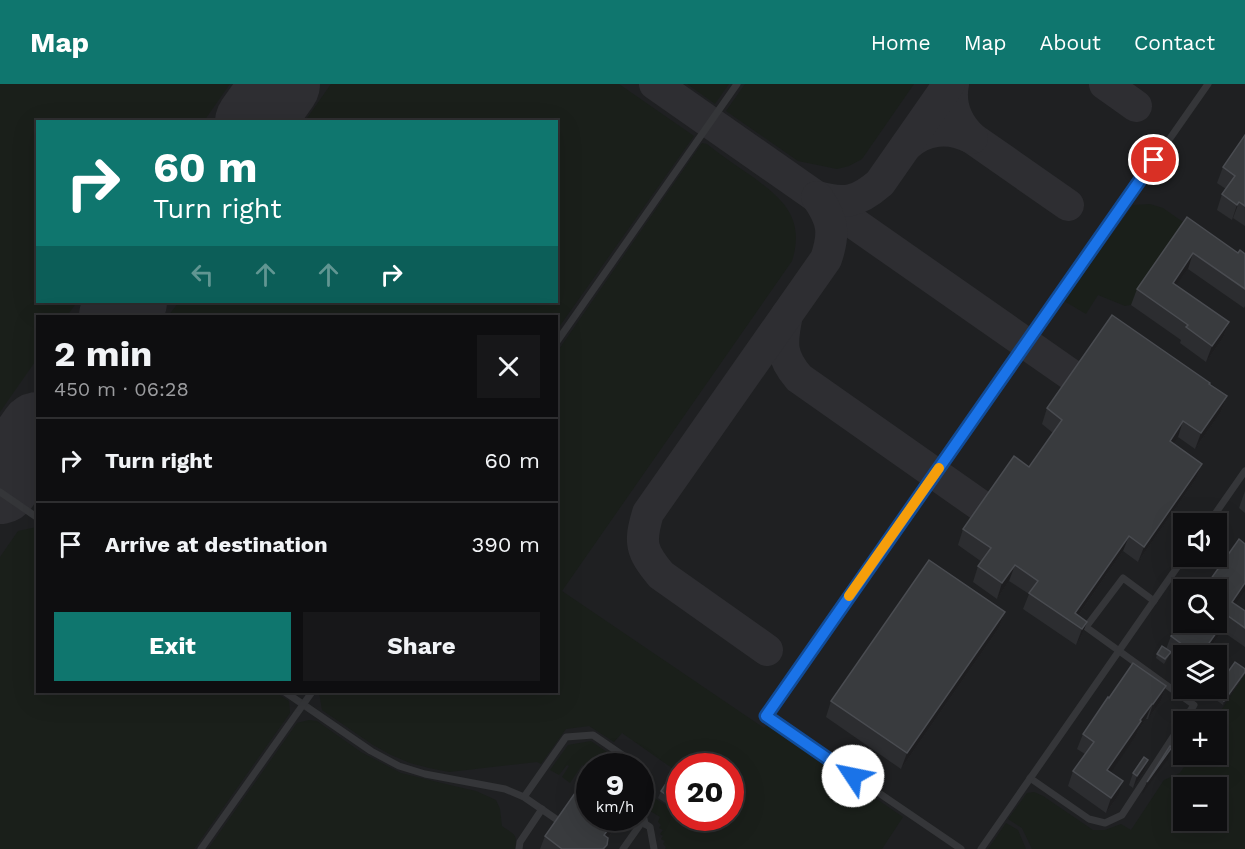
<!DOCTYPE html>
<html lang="en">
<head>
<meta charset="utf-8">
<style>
  body { margin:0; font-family:"Work Sans",sans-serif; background:#171719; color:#f1f3f6; height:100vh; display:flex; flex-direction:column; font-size:22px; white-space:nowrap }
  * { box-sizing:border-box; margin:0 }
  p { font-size:20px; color:#9b9c9f }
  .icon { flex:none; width:33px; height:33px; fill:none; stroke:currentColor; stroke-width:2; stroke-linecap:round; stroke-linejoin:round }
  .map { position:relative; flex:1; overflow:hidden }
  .side { position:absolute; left:36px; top:231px; width:522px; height:378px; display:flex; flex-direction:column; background:#0e0e10; border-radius:0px; box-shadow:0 6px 24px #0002,0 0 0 2px #2e2e30 }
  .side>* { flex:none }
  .banner { position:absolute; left:36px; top:36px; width:522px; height:183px; border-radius:0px; box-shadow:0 6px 24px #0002,0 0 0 2px #2e2e30; background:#0f766e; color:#fff; overflow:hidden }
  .fabs { position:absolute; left:1173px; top:429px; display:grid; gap:12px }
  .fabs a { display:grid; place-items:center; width:54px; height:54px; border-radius:0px; background:#0e0e10; box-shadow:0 6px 24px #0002,0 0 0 2px #2e2e30; font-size:30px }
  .speed { position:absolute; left:576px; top:669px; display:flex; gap:12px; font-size:30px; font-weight:700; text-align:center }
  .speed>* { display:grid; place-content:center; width:78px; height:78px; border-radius:50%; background:#0e0e10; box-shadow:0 6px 24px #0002,0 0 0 2px #2e2e30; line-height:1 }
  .speed small { font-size:15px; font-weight:400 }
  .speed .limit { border:9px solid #d22; background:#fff; color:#111 }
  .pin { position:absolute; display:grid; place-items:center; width:51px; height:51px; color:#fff; margin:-26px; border:3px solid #fff; border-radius:50%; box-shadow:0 2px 6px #0007 }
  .me { position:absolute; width:66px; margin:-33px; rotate:304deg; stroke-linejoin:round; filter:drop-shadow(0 0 4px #0008) }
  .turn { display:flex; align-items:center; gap:21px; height:126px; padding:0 18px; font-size:27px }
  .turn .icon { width:78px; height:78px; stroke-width:2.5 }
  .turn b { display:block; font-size:42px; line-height:51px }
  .lanes { display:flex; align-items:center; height:57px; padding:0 18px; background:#0003; justify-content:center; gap:30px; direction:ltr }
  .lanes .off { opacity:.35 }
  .round { display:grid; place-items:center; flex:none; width:63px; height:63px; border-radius:0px; background:#171719 }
  .summary { display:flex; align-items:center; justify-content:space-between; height:102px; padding:0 18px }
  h1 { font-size:36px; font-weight:700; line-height:45px }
  .action { display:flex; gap:12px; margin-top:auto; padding:12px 18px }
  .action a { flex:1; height:69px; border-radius:0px; background:#0f766e; color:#fff; font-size:24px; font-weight:700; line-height:69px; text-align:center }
  .action a+a { background:#171719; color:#f1f3f6 }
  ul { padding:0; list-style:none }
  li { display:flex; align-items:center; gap:18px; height:84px; padding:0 18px; border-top:2px solid #2e2e30 }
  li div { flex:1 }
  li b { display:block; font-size:22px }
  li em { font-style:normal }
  header { display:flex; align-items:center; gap:36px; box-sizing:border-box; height:84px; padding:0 30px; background:#0f766e; color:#fff }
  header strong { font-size:28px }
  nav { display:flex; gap:33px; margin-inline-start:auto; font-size:21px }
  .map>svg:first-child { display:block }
</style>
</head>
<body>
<header>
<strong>Map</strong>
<nav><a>Home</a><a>Map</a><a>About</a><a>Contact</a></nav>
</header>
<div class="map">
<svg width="1245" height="765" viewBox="0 0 1245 765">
  <rect width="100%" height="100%" fill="#131315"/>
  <!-- built -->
  <path fill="#1f2022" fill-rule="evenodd" d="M0,0h1245v765h-1245zM38,38h518v180h-518zM38,232h518v376h-518zM1184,440h32v32h-32zM1184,506h32v32h-32zM1184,572h32v32h-32zM1184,638h32v32h-32zM590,682h50v52h-50zM680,682h50v52h-50zM1184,704h32v32h-32z"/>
  <!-- green -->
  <g fill="#1a1f1a" fill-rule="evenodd">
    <polygon points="0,0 230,0 204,37 38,38 38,218 77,218 67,232 38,232 37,275 0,328"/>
    <polygon points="331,0 619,0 694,52 557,246 556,232 168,232 179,218 556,218 556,38 305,37"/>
    <polygon points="687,0 729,0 715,20"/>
    <polygon points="745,0 914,0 862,75 849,82 837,85 798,77 726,27"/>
    <path d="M702,59l5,1c15,12 30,22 46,33 31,23 52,42 39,84l-230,330 202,137 4,-4 135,93 -21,32h-217l1,-2 -3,-3 2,-3 -4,-2 2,-3 -3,-2 3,-4 -4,-2 2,-3 -3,-3 2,-5 -13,-8 -2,-17 22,14 12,-19 1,31h50v-52h-50l-1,7 -57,-40 -8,9 -25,-16 -23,3 -25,35 -4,-2 -88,10 -20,-4 -19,-5 -19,-8 -18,-10 -51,-35 -3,-18h237l1,-340z"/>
    <polygon points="1150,120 1163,124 1193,145 1135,220 1125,222 1098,211 1086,230 1064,217 1133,121"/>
    <polygon points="37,443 38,608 275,608 289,617 290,629 194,765 0,765 0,473 18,447"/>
    <path d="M1245,590v175h-213l-10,-21 -14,-9 19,-26 7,-1 9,4 50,34h12l16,-6 10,6 33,-50 16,-7 12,-18 24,-1v-32l-2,-1zM1184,704h32v32h-32z"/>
    <path d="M309,636l8,1 44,31 40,21 53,13 22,5 20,9 4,9 2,17c12,9 16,7 13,23h-307l89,-126z"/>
    <polygon points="591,657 607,668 601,677 609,682 606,682 600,678 596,682 590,682 589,688 588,684 582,681 570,699 562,693 569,682 567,681 559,691 550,686 568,661"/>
    <polygon points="1006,739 1018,746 1026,765 988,765"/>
  </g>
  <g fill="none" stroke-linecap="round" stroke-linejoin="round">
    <!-- taxiway -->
    <g stroke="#2e2e32" stroke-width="32">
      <polyline points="655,0 1074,293"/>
      <polyline points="1105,0 1136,22"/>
      <polyline points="972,54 1068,121"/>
      <path d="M906,62c18,-18 44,-20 66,-8 -16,-15 -23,-33 -19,-54"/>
      <path d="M817,113c28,8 41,5 63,-14l69,-99"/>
      <path d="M787,231c-6,28 -7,41 12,63l185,130"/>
      <path d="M767,566l-106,-75c-20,-24 -22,-32 -13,-62l178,-254c9,-26 7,-39 -9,-62"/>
    </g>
    <!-- runway -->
    <g stroke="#2e2e32" stroke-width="78">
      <polyline points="254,38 281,0"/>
      <polyline points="118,232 128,218"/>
      <polyline points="0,401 38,347"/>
    </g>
    <!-- service -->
    <g stroke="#353639" stroke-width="7">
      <polyline points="556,259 737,0"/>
      <polyline points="0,408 38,434"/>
      <polyline points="1208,440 1245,387"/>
      <polyline points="285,608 371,667 399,682 425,690 505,705 524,713 556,735"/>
      <polyline points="1030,694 1089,735 1105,739 1122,731 1194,621 1086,543 1123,494 1154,517"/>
      <polyline points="524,713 566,653 593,651 634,679 635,682"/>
      <polyline points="640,715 645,740"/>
      <polyline points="201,765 312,608"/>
      <polyline points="519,765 520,758 542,725"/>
      <polyline points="623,765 642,738 650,743 654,765"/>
      <polyline points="961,765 766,632 1208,0"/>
      <polyline points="981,765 1185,472"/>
    </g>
  </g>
  <!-- wall -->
  <g fill="#2c2d30">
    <polygon points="1245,51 1245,142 1233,134 1232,136 1217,126 1222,110 1226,105 1217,99 1223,83"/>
    <polygon points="1187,133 1238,169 1245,170 1245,222 1244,224 1188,185 1176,201 1229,238 1223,254 1206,278 1180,259 1181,256 1131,221 1137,205"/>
    <polygon points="1210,300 1227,312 1221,328 1195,365 1178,353 1173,359 1202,380 1196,395 1138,478 1123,467 1078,532 1087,538 1081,553 1076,561 1023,525 1029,510 1009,497 997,515 973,498 978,482 982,478 958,461 963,445 1029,383 1053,349 1042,340 1047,324"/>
    <polygon points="1245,407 1245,429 1239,424"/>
    <polygon points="1235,520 1245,527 1245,563 1222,547 1205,572 1184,572 1184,579 1170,570 1164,580 1156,574 1157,570 1166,565 1171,552"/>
    <polygon points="1005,528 999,544 901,685 826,633 831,617"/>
    <polygon points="1245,588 1245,590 1223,621 1212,613 1213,609"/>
    <polygon points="1166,602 1161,617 1148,635 1146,635 1138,647 1136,652 1110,688 1118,712 1106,729 1068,702 1073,687 1085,670 1077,665 1083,650"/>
    <polygon points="1148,676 1144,688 1133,704 1129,701 1133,689"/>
    <polygon points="680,682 680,708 674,716 671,714 667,720 658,714 661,707"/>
    <polygon points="590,734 622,734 608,754 605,765 540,765 545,752"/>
  </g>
  <!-- shaded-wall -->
  <g fill="#1d1d1f">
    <polygon points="1239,118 1233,134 1232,136 1237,121"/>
    <polygon points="1193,169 1188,185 1167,214 1173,199"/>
    <polygon points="1229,238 1223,254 1206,278 1212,262"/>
    <polygon points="1227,312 1221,328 1195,365 1201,349"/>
    <polygon points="1183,337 1178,353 1164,373 1170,357"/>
    <polygon points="1202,380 1196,395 1138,478 1144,463"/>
    <polygon points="1129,452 1123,467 1073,539 1075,529"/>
    <polygon points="1015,481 1009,497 997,515 1002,499"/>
    <polygon points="1245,499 1245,506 1227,533 1232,518"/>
    <polygon points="1005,528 999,544 901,685 907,669"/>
    <polygon points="1228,532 1222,547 1205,572 1200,572"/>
    <polygon points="1087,538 1081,553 1076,561 1082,545"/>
    <polygon points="1245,588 1245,590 1223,621 1224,617"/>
    <polygon points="1166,602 1161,617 1148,635 1153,620"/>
    <polygon points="1152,620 1146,635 1138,647 1136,652 1102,701 1107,686"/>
    <polygon points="1172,663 1168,675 1142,710 1147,698"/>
    <polygon points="1148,676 1144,688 1133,704 1137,692"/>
    <polygon points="1123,697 1118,712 1106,729 1111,714"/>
    <polygon points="674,707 671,714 667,720 669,713"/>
    <polygon points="617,734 622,734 600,765 604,751"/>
  </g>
  <!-- building -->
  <g fill="#393b3e" stroke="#4a4c51" stroke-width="1.5">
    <polygon points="1245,51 1245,122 1239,118 1237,121 1222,110 1235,92 1223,83"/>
    <polygon points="1187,133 1238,169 1240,166 1245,170 1245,205 1193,169 1173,199 1229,238 1212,262 1186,243 1188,241 1137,205"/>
    <polygon points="1112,231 1210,299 1209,300 1227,312 1201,349 1183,337 1170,357 1202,380 1144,463 1129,452 1075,529 1087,538 1082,545 1029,509 1038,497 1015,481 1002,499 978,482 991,464 963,445 1014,372 1029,383 1062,336 1047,324"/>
    <polygon points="1239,455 1245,460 1245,499 1232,518 1245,527 1245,544 1228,532 1200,572 1198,572 1171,552 1184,534 1184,538 1216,538 1216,506 1203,506"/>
    <polygon points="929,476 1005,528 907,669 831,617"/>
    <polygon points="1162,562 1171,568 1165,575 1157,570"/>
    <polygon points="1235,578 1245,585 1245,588 1224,617 1213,609"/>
    <polygon points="1133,579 1166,602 1153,620 1152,620 1140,636 1141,637 1107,686 1123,697 1111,714 1073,687 1094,658 1083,650 1108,613 1109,614"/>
    <polygon points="1170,662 1172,663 1147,698"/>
    <polygon points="1144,673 1148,676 1137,692 1133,689"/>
    <polygon points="679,680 682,682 680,682 680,705 677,709 674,707 669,713 661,707"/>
    <polygon points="587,692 590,693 590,734 617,734 604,751 608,754 607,761 603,765 562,765 545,752"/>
  </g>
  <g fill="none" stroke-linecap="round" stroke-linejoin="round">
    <defs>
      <polyline id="route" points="853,692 766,632 1154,76"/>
    </defs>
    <!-- route casing -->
    <use href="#route" stroke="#114b97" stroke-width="15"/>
    <!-- route -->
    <use href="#route" stroke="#1a73e8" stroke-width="10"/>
    <!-- slow -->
    <polyline stroke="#f59e0b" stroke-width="10" points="849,512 939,384"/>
  </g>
</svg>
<div class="fabs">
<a><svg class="icon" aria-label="sound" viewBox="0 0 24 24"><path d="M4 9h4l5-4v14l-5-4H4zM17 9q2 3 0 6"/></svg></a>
<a><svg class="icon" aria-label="search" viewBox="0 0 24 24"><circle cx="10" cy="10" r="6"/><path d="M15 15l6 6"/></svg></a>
<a><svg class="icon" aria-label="layers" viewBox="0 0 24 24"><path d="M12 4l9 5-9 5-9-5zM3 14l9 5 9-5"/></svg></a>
<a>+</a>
<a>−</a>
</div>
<div class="speed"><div>9<small>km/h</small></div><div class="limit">20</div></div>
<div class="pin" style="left:1154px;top:76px;background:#d93025"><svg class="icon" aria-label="arrive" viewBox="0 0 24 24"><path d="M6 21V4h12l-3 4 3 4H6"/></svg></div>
<svg class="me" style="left:853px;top:692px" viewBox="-20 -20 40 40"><circle r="19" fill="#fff"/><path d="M0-13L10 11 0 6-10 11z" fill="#1a73e8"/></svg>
<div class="banner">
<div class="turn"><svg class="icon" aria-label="right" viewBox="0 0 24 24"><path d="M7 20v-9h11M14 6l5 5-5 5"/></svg><div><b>60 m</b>Turn right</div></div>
<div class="lanes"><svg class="icon off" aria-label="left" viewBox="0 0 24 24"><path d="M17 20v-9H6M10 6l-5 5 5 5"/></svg><svg class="icon off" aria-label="ahead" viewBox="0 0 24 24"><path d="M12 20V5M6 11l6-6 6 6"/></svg><svg class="icon off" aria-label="ahead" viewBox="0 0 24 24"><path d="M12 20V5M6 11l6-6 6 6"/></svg><svg class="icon" aria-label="right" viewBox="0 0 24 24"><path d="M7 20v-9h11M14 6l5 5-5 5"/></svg></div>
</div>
<section class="side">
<div class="summary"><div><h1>2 min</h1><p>450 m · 06:28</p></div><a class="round"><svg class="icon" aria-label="close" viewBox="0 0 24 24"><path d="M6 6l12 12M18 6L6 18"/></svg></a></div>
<ul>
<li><svg class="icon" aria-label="right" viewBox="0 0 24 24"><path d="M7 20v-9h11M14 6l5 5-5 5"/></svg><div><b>Turn right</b></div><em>60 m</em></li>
<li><svg class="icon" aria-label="arrive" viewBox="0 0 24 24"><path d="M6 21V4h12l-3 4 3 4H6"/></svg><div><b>Arrive at destination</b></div><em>390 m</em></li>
</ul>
<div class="action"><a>Exit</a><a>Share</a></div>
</section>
</div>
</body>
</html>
